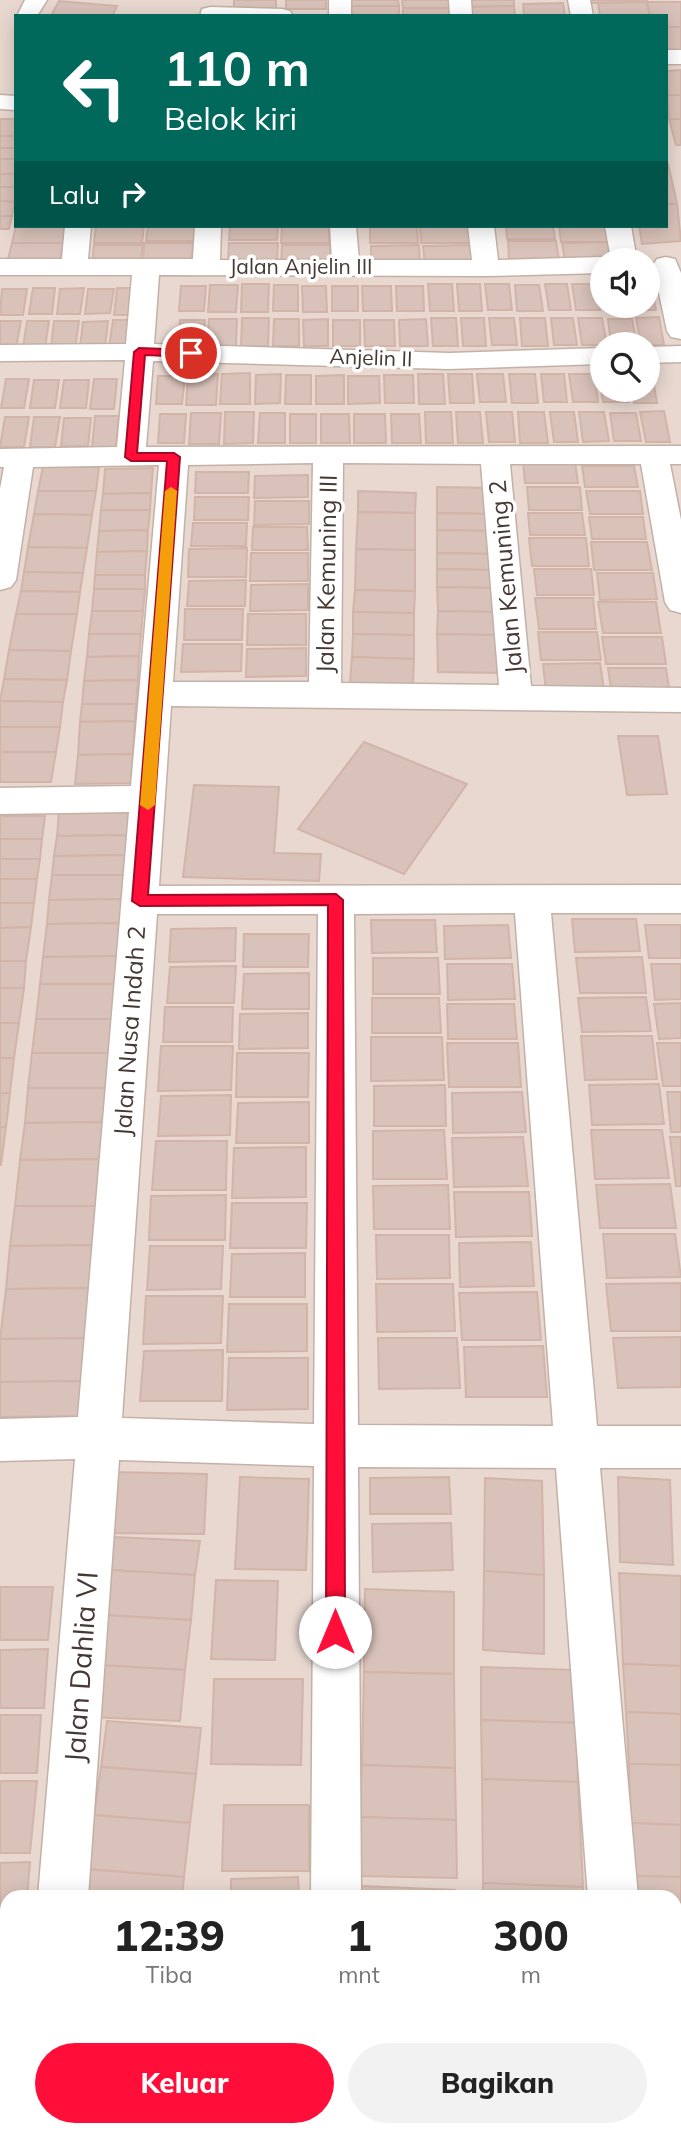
<!DOCTYPE html>
<html lang="id">
<head>
<meta charset="utf-8">
<style>
  body { margin:0; font-family:Mulish,sans-serif; background:#f2f2f2; color:#222; height:100vh; display:flex; flex-direction:column; font-size:26px; white-space:nowrap }
  * { box-sizing:border-box; margin:0 }
  p { font-size:23px; color:#767676 }
  .icon { flex:none; width:38px; height:38px; fill:none; stroke:currentColor; stroke-width:2; stroke-linecap:round; stroke-linejoin:round }
  .map { position:relative; flex:1; overflow:hidden }
  .side { position:absolute; left:0px; top:1890px; width:682px; height:247px; display:flex; flex-direction:column; background:#fff; border-radius:21px 21px 0 0; box-shadow:0 4px 18px #0003 }
  .side>* { flex:none }
  .top-card { position:absolute; left:14px; top:14px; width:654px; height:214px; border-radius:0px; box-shadow:0 4px 18px #0003; background:#00695c; color:#fff; overflow:hidden }
  .tools { position:absolute; left:590px; top:248px; display:grid; gap:14px }
  .tools a { display:grid; place-items:center; width:70px; height:70px; border-radius:50%; background:#fff; box-shadow:0 4px 18px #0003; font-size:35px }
  .pin { position:absolute; display:grid; place-items:center; width:60px; height:60px; color:#fff; margin:-30px; border:4px solid #fff; border-radius:50%; box-shadow:0 2px 7px #0007 }
  .me { position:absolute; width:77px; margin:-38px; rotate:0deg; stroke-linejoin:round; filter:drop-shadow(0 0 5px #0008) }
  .turn { display:flex; align-items:center; gap:24px; height:147px; padding:0 35px; font-size:32px }
  .turn .icon { width:91px; height:91px; stroke-width:2.5 }
  .turn b { display:block; font-size:49px; line-height:60px }
  .then { display:flex; align-items:center; height:66px; padding:0 35px; background:#0003; gap:14px; font-size:26px }
  .eta { display:flex; justify-content:space-evenly; align-items:center; height:119px; text-align:center }
  .eta b { font-size:42px; font-weight:800; line-height:49px }
  .button { display:flex; gap:14px; margin-top:auto; padding:14px 35px }
  .button a { flex:1; height:80px; border-radius:42px; background:#ff0e39; color:#fff; font-size:28px; font-weight:800; line-height:80px; text-align:center }
  .button a+a { background:#f2f2f2; color:#222 }
  .map>svg:first-child { display:block }
</style>
</head>
<body>
<div class="map">
<svg width="681" height="2136" viewBox="0 0 681 2136">
  <rect width="100%" height="100%" fill="#f3e9e2"/>
  <!-- residential -->
  <path fill="#e8d8d0" fill-rule="evenodd" d="M0,0h681v2136h-681zM16,16h651v210h-651zM602,261h46v45h-46zM602,345h46v45h-46zM7,1897h669v233h-669z"/>
  <!-- building -->
  <g fill="#d9c2b9" stroke="#d2b4a9" stroke-width="2">
    <rect x="234" y="0" width="42" height="10"/>
    <rect x="286" y="0" width="40" height="9"/>
    <polygon points="347,0 398,0 399,6 347,6"/>
    <polygon points="402,0 450,0 451,8 403,8"/>
    <polygon points="468,0 514,0 514,6 468,7"/>
    <polygon points="589,0 647,0 647,2 590,3"/>
    <polygon points="59,1 117,6 112,16 51,16"/>
    <polygon points="647,2 650,16 600,16 598,3"/>
    <polygon points="647,2 681,2 681,27 667,27 667,16 650,16"/>
    <polygon points="563,3 565,16 524,16 523,4"/>
    <rect x="347" y="6" width="52" height="10"/>
    <polygon points="514,6 515,16 469,16 468,7"/>
    <polygon points="403,8 451,8 452,16 403,16"/>
    <rect x="667" y="27" width="14" height="24"/>
    <polygon points="681,70 681,95 668,95 667,71"/>
    <polygon points="668,95 681,95 681,119 669,119"/>
    <rect x="0" y="119" width="16" height="17"/>
    <polygon points="669,119 681,119 681,145 676,145"/>
    <rect x="0" y="136" width="16" height="12"/>
    <rect x="0" y="148" width="16" height="11"/>
    <rect x="0" y="159" width="16" height="15"/>
    <polygon points="667,164 668,164 677,204 667,204"/>
    <rect x="0" y="174" width="16" height="13"/>
    <polygon points="0,187 16,187 15,202 0,201"/>
    <polygon points="0,201 15,202 12,216 0,216"/>
    <polygon points="667,204 677,204 681,241 642,244 639,226 667,226"/>
    <polygon points="0,216 12,216 9,229 0,229"/>
    <polygon points="16,226 66,226 63,243 12,243"/>
    <polygon points="96,226 144,226 142,243 94,243"/>
    <polygon points="148,226 196,226 195,241 146,241"/>
    <polygon points="230,226 278,226 277,240 229,240"/>
    <polygon points="282,226 329,226 329,243 281,243"/>
    <polygon points="370,226 417,226 418,243 370,243"/>
    <polygon points="420,226 468,226 470,243 421,243"/>
    <polygon points="506,226 553,226 555,239 507,239"/>
    <polygon points="559,226 606,226 609,242 561,242"/>
    <polygon points="508,241 556,241 559,260 509,260"/>
    <polygon points="611,242 613,261 565,261 562,243"/>
    <polygon points="12,243 63,243 59,263 7,263"/>
    <polygon points="144,243 193,243 191,262 143,262"/>
    <polygon points="229,243 278,243 277,262 228,262"/>
    <polygon points="94,245 143,245 140,264 92,264"/>
    <polygon points="282,245 330,245 330,264 281,264"/>
    <polygon points="419,245 420,264 371,264 371,246"/>
    <polygon points="472,245 473,264 425,265 423,246"/>
    <polygon points="242,284 269,284 268,312 241,312"/>
    <polygon points="428,284 452,284 454,311 430,311"/>
    <polygon points="457,284 480,284 482,311 459,311"/>
    <polygon points="485,284 509,284 512,310 488,310"/>
    <polygon points="545,284 567,284 571,310 549,310"/>
    <polygon points="572,284 596,284 600,310 576,310"/>
    <polygon points="648,284 651,284 656,310 634,310 633,306 648,306"/>
    <polygon points="210,285 238,285 236,312 208,312"/>
    <polygon points="274,285 298,285 298,311 273,311"/>
    <polygon points="515,285 539,285 543,311 517,311"/>
    <polygon points="181,286 206,286 204,311 179,311"/>
    <polygon points="302,286 326,286 327,312 303,312"/>
    <rect x="332" y="286" width="26" height="25"/>
    <polygon points="362,286 391,286 392,311 363,311"/>
    <polygon points="396,286 423,286 424,311 397,311"/>
    <polygon points="33,288 55,288 52,314 29,314"/>
    <polygon points="84,288 80,314 57,314 60,289"/>
    <polygon points="117,288 140,288 137,315 114,315"/>
    <polygon points="2,289 27,289 23,315 0,315"/>
    <polygon points="88,289 114,289 110,313 85,314"/>
    <polygon points="659,317 664,345 641,345 636,318"/>
    <polygon points="242,318 269,318 268,346 241,347"/>
    <polygon points="431,318 456,318 458,346 433,346"/>
    <polygon points="461,318 484,318 486,346 463,346"/>
    <polygon points="489,318 514,318 517,345 492,345"/>
    <polygon points="520,318 545,318 548,346 522,346"/>
    <polygon points="551,318 573,318 577,345 554,345"/>
    <polygon points="578,318 602,318 607,345 582,345"/>
    <polygon points="209,319 237,319 236,347 207,347"/>
    <polygon points="274,319 299,319 299,346 273,346"/>
    <polygon points="328,319 328,346 304,346 303,320"/>
    <polygon points="426,319 428,346 400,346 399,320"/>
    <polygon points="608,319 632,319 637,344 611,344"/>
    <polygon points="113,320 135,320 132,348 109,348"/>
    <polygon points="180,320 205,320 203,346 178,346"/>
    <rect x="333" y="320" width="27" height="26"/>
    <polygon points="364,320 394,320 395,346 365,346"/>
    <polygon points="0,321 21,321 16,348 0,349"/>
    <polygon points="27,321 49,321 45,348 23,348"/>
    <polygon points="54,321 79,321 75,348 51,348"/>
    <polygon points="108,321 105,347 80,347 83,322"/>
    <polygon points="250,373 250,404 220,404 222,374"/>
    <polygon points="648,373 652,373 657,403 634,403 632,390 648,390"/>
    <polygon points="218,374 216,405 186,405 188,375"/>
    <polygon points="281,374 280,403 255,404 256,375"/>
    <polygon points="418,374 443,374 445,404 419,404"/>
    <polygon points="448,374 472,374 474,403 450,403"/>
    <polygon points="477,374 503,374 506,402 480,402"/>
    <polygon points="509,374 535,374 538,403 512,403"/>
    <polygon points="541,374 564,374 567,402 544,402"/>
    <polygon points="569,374 594,374 598,402 573,402"/>
    <polygon points="286,375 311,375 311,404 285,404"/>
    <polygon points="344,375 344,404 316,404 316,376"/>
    <polygon points="384,375 413,375 414,403 385,403"/>
    <polygon points="599,375 602,375 602,390 627,390 629,402 603,402"/>
    <polygon points="158,376 185,376 182,404 156,404"/>
    <polygon points="348,376 379,376 380,403 348,404"/>
    <polygon points="6,379 29,379 24,408 1,408"/>
    <polygon points="94,379 117,379 114,409 90,409"/>
    <polygon points="34,380 59,380 55,408 30,408"/>
    <polygon points="64,380 89,380 86,408 60,408"/>
    <polygon points="664,411 670,442 646,442 640,412"/>
    <polygon points="225,412 254,412 253,443 224,444"/>
    <polygon points="425,412 451,412 453,443 426,443"/>
    <polygon points="456,412 480,412 483,443 458,443"/>
    <polygon points="486,412 512,412 515,442 489,442"/>
    <polygon points="518,412 544,412 548,443 520,443"/>
    <polygon points="550,412 574,412 578,442 554,442"/>
    <polygon points="579,412 604,412 609,441 583,442"/>
    <polygon points="191,413 221,413 219,444 189,444"/>
    <polygon points="260,413 285,413 285,443 258,443"/>
    <polygon points="610,413 636,413 641,441 614,441"/>
    <polygon points="160,414 186,414 184,443 158,443"/>
    <rect x="290" y="414" width="26" height="29"/>
    <polygon points="321,414 349,414 350,443 321,443"/>
    <polygon points="354,414 385,414 386,443 354,443"/>
    <polygon points="391,414 419,414 421,443 392,443"/>
    <polygon points="95,416 119,416 116,447 92,448"/>
    <polygon points="5,417 29,417 24,447 0,447"/>
    <polygon points="34,417 60,417 55,447 30,447"/>
    <polygon points="64,418 91,418 88,446 61,446"/>
    <polygon points="523,462 575,462 578,483 525,483"/>
    <polygon points="582,466 634,466 638,487 585,487"/>
    <polygon points="43,467 99,467 96,491 38,491"/>
    <polygon points="153,468 151,493 103,494 105,469"/>
    <polygon points="196,472 249,472 248,493 195,493"/>
    <polygon points="308,475 308,497 254,498 255,476"/>
    <polygon points="437,487 492,488 493,514 437,513"/>
    <polygon points="527,487 580,487 582,510 529,510"/>
    <polygon points="38,491 96,491 92,515 34,514"/>
    <polygon points="358,491 416,493 415,513 358,512"/>
    <polygon points="586,491 640,491 643,514 590,514"/>
    <polygon points="151,493 150,510 101,510 103,494"/>
    <polygon points="195,497 249,497 248,520 194,520"/>
    <polygon points="255,501 309,501 309,524 254,525"/>
    <polygon points="101,510 150,510 148,530 99,531"/>
    <polygon points="358,512 415,513 415,550 356,549"/>
    <polygon points="437,513 493,514 493,531 437,530"/>
    <polygon points="528,513 582,513 585,535 530,535"/>
    <polygon points="34,514 92,515 87,548 28,547"/>
    <polygon points="589,517 643,517 646,539 592,539"/>
    <polygon points="193,523 247,523 246,546 191,546"/>
    <polygon points="253,527 307,527 308,550 252,550"/>
    <polygon points="148,530 147,551 97,552 99,531"/>
    <polygon points="437,530 493,531 495,554 437,553"/>
    <polygon points="529,538 586,538 589,566 532,566"/>
    <polygon points="591,542 647,542 652,570 594,570"/>
    <polygon points="28,547 87,548 83,573 24,572"/>
    <polygon points="247,548 246,577 188,577 189,549"/>
    <polygon points="356,549 415,550 415,591 355,590"/>
    <polygon points="147,551 145,575 95,575 97,552"/>
    <polygon points="251,553 308,553 308,581 250,581"/>
    <polygon points="437,553 495,554 495,570 437,569"/>
    <polygon points="437,569 495,570 495,588 437,587"/>
    <polygon points="534,569 591,569 594,595 537,595"/>
    <polygon points="24,572 83,573 80,592 21,591"/>
    <polygon points="597,573 653,573 657,599 600,600"/>
    <polygon points="95,575 145,575 145,589 94,589"/>
    <polygon points="246,580 245,606 187,606 189,581"/>
    <polygon points="308,584 308,610 250,611 251,585"/>
    <polygon points="437,587 495,588 497,612 438,611"/>
    <polygon points="94,589 145,589 143,611 92,611"/>
    <polygon points="355,590 415,591 414,613 353,612"/>
    <polygon points="21,591 80,592 77,614 16,614"/>
    <polygon points="535,598 593,598 596,629 539,629"/>
    <polygon points="598,602 656,602 661,633 603,633"/>
    <polygon points="185,609 243,609 242,640 184,640"/>
    <polygon points="92,611 143,611 141,634 89,634"/>
    <polygon points="438,611 497,612 497,635 437,634"/>
    <polygon points="353,612 414,613 414,635 353,634"/>
    <polygon points="16,614 77,614 71,651 9,650"/>
    <polygon points="248,614 306,614 306,645 247,645"/>
    <polygon points="538,632 597,632 601,660 541,660"/>
    <polygon points="89,634 141,634 139,656 87,657"/>
    <polygon points="353,634 414,635 414,659 352,657"/>
    <polygon points="437,634 497,635 498,673 438,672"/>
    <polygon points="602,637 662,637 666,664 606,664"/>
    <polygon points="183,644 242,644 241,671 181,672"/>
    <polygon points="306,648 306,676 246,677 247,649"/>
    <polygon points="9,650 71,651 67,680 4,679"/>
    <polygon points="139,656 138,680 84,681 87,657"/>
    <polygon points="352,657 414,659 413,685 350,683"/>
    <polygon points="600,663 604,690 546,691 543,664"/>
    <polygon points="608,668 666,668 670,695 612,695"/>
    <polygon points="4,679 67,680 63,702 0,701"/>
    <polygon points="138,680 136,704 82,704 84,681"/>
    <polygon points="0,701 63,702 60,727 0,727"/>
    <polygon points="82,704 136,704 135,721 80,722"/>
    <polygon points="135,721 133,754 78,755 80,722"/>
    <polygon points="0,727 60,727 56,752 0,752"/>
    <polygon points="618,736 658,736 667,794 627,795"/>
    <polygon points="364,742 467,784 404,874 298,829"/>
    <polygon points="0,752 56,752 51,782 0,782"/>
    <polygon points="133,754 131,783 75,784 78,755"/>
    <polygon points="194,785 279,787 274,853 321,854 319,881 183,877"/>
    <polygon points="59,812 138,812 136,835 57,836"/>
    <polygon points="0,816 45,816 42,839 0,839"/>
    <polygon points="136,835 134,855 54,856 57,836"/>
    <polygon points="0,839 42,839 40,859 0,859"/>
    <polygon points="134,855 133,875 52,875 54,856"/>
    <polygon points="0,859 40,859 37,879 0,879"/>
    <polygon points="52,875 133,875 131,899 49,900"/>
    <polygon points="0,879 37,879 34,903 0,903"/>
    <polygon points="131,899 129,923 47,924 49,900"/>
    <polygon points="0,903 34,903 31,927 0,928"/>
    <polygon points="572,919 636,919 640,951 575,952"/>
    <polygon points="371,920 435,920 437,952 372,953"/>
    <polygon points="129,923 127,956 43,957 47,924"/>
    <polygon points="508,925 511,958 445,959 444,926"/>
    <polygon points="645,925 681,925 681,958 649,958"/>
    <polygon points="31,927 26,961 0,961 0,928"/>
    <polygon points="236,928 235,961 169,962 171,929"/>
    <polygon points="244,934 309,934 308,967 243,967"/>
    <polygon points="127,956 124,984 40,984 43,957"/>
    <polygon points="642,957 646,993 580,993 576,958"/>
    <polygon points="373,958 438,958 440,994 373,994"/>
    <polygon points="0,961 26,961 24,988 0,988"/>
    <polygon points="447,964 512,964 515,999 448,1000"/>
    <polygon points="651,964 681,964 681,999 655,1000"/>
    <polygon points="236,966 234,1003 167,1003 170,967"/>
    <polygon points="309,973 309,1009 242,1009 244,974"/>
    <polygon points="40,984 124,984 122,1019 36,1019"/>
    <polygon points="0,988 24,988 19,1023 0,1023"/>
    <polygon points="646,997 651,1031 582,1032 578,998"/>
    <polygon points="372,998 439,998 441,1033 372,1033"/>
    <polygon points="681,1003 681,1038 659,1039 654,1004"/>
    <polygon points="447,1004 514,1004 517,1039 448,1039"/>
    <polygon points="165,1007 233,1007 232,1042 163,1042"/>
    <polygon points="308,1013 308,1048 239,1049 240,1014"/>
    <polygon points="36,1019 122,1019 119,1053 32,1053"/>
    <polygon points="0,1023 19,1023 14,1058 0,1058"/>
    <polygon points="581,1036 652,1036 657,1079 585,1080"/>
    <polygon points="371,1037 442,1037 444,1080 371,1081"/>
    <polygon points="447,1043 518,1043 521,1087 449,1087"/>
    <polygon points="657,1043 681,1043 681,1086 663,1086"/>
    <polygon points="161,1046 233,1046 231,1090 158,1091"/>
    <polygon points="32,1053 119,1053 116,1088 28,1088"/>
    <polygon points="237,1053 309,1053 308,1097 236,1097"/>
    <polygon points="0,1058 14,1058 10,1093 0,1093"/>
    <polygon points="659,1084 664,1124 592,1125 589,1085"/>
    <polygon points="445,1085 446,1126 374,1126 374,1086"/>
    <polygon points="28,1088 116,1088 113,1122 25,1123"/>
    <polygon points="522,1092 526,1132 453,1133 452,1093"/>
    <polygon points="667,1092 681,1092 681,1132 671,1132"/>
    <polygon points="0,1093 10,1093 6,1127 0,1127"/>
    <polygon points="231,1095 230,1135 158,1136 161,1096"/>
    <polygon points="309,1102 309,1143 236,1143 238,1103"/>
    <polygon points="113,1122 110,1159 20,1160 25,1123"/>
    <polygon points="0,1127 6,1127 1,1165 0,1165"/>
    <polygon points="444,1130 447,1179 373,1179 373,1131"/>
    <polygon points="591,1130 662,1130 669,1178 595,1179"/>
    <polygon points="523,1137 528,1186 454,1187 452,1138"/>
    <polygon points="670,1137 681,1137 681,1186 676,1186"/>
    <polygon points="156,1141 227,1141 226,1190 152,1190"/>
    <polygon points="306,1147 306,1197 232,1198 234,1148"/>
    <polygon points="110,1159 107,1206 15,1206 20,1160"/>
    <polygon points="670,1184 676,1228 600,1228 596,1185"/>
    <polygon points="448,1185 450,1229 374,1229 373,1186"/>
    <polygon points="454,1192 529,1192 532,1236 456,1237"/>
    <polygon points="226,1195 225,1240 149,1240 151,1196"/>
    <polygon points="232,1203 307,1203 306,1248 230,1248"/>
    <polygon points="15,1206 107,1206 104,1245 10,1246"/>
    <polygon points="603,1234 675,1234 681,1277 607,1278"/>
    <polygon points="376,1235 449,1235 450,1278 377,1279"/>
    <polygon points="531,1242 534,1286 460,1287 459,1243"/>
    <polygon points="104,1245 100,1288 6,1289 10,1246"/>
    <polygon points="150,1246 223,1246 221,1289 147,1290"/>
    <polygon points="305,1253 305,1297 230,1297 232,1254"/>
    <polygon points="681,1283 681,1331 611,1331 606,1284"/>
    <polygon points="376,1284 453,1284 455,1331 377,1332"/>
    <polygon points="100,1288 96,1338 0,1339 6,1289"/>
    <polygon points="537,1292 541,1340 462,1340 459,1293"/>
    <polygon points="146,1296 223,1296 221,1343 143,1344"/>
    <polygon points="229,1304 307,1304 307,1351 227,1352"/>
    <polygon points="681,1337 681,1387 618,1388 613,1338"/>
    <polygon points="96,1338 93,1381 0,1382 0,1339"/>
    <polygon points="378,1338 457,1338 460,1388 379,1389"/>
    <polygon points="543,1346 547,1397 466,1397 464,1347"/>
    <polygon points="223,1350 222,1401 140,1401 144,1351"/>
    <polygon points="229,1358 308,1358 308,1409 227,1410"/>
    <polygon points="93,1381 90,1416 0,1417 0,1382"/>
    <polygon points="111,1472 207,1474 204,1534 105,1533"/>
    <polygon points="240,1477 309,1479 306,1570 235,1569"/>
    <polygon points="449,1477 451,1514 370,1514 370,1478"/>
    <polygon points="618,1477 670,1480 673,1565 620,1562"/>
    <polygon points="485,1478 542,1481 544,1575 484,1571"/>
    <polygon points="451,1523 453,1570 373,1572 372,1524"/>
    <polygon points="114,1537 200,1541 195,1575 110,1570"/>
    <polygon points="110,1570 195,1575 191,1620 103,1615"/>
    <polygon points="484,1571 544,1575 544,1654 483,1650"/>
    <polygon points="619,1573 681,1576 681,1666 623,1664"/>
    <polygon points="216,1580 278,1581 275,1660 211,1659"/>
    <polygon points="0,1587 53,1587 48,1640 0,1640"/>
    <polygon points="365,1589 454,1592 454,1674 364,1672"/>
    <polygon points="103,1615 191,1620 185,1670 98,1665"/>
    <polygon points="48,1649 44,1708 0,1708 0,1650"/>
    <polygon points="623,1664 681,1666 681,1714 626,1712"/>
    <polygon points="98,1665 185,1670 180,1721 90,1717"/>
    <polygon points="481,1667 574,1670 576,1723 481,1720"/>
    <polygon points="364,1672 454,1674 455,1768 362,1765"/>
    <polygon points="214,1679 303,1679 301,1765 211,1764"/>
    <polygon points="626,1712 681,1714 681,1765 629,1764"/>
    <polygon points="0,1715 41,1715 37,1773 0,1773"/>
    <polygon points="481,1720 576,1723 578,1782 482,1779"/>
    <polygon points="107,1721 201,1728 196,1774 101,1767"/>
    <polygon points="629,1764 681,1765 681,1825 631,1823"/>
    <polygon points="362,1765 455,1768 456,1820 360,1817"/>
    <polygon points="101,1767 196,1774 190,1823 94,1815"/>
    <polygon points="482,1779 578,1782 583,1887 483,1883"/>
    <polygon points="0,1781 37,1781 30,1853 0,1853"/>
    <polygon points="224,1805 309,1805 309,1871 222,1871"/>
    <polygon points="94,1815 190,1823 184,1877 86,1869"/>
    <polygon points="360,1817 456,1820 457,1878 359,1876"/>
    <polygon points="631,1823 681,1825 681,1877 634,1876"/>
    <polygon points="30,1862 27,1897 7,1897 7,1931 0,1931 0,1863"/>
    <polygon points="86,1869 184,1877 182,1897 82,1897"/>
    <polygon points="634,1876 681,1877 681,1920 676,1920 676,1897 635,1897"/>
    <polygon points="298,1877 299,1897 231,1897 231,1879"/>
    <polygon points="483,1883 583,1887 583,1897 483,1897"/>
    <polygon points="361,1886 455,1890 455,1897 361,1897"/>
    <rect x="676" y="1928" width="5" height="48"/>
    <rect x="0" y="1938" width="7" height="85"/>
    <polygon points="676,1976 681,1976 681,2040 676,2039"/>
    <polygon points="0,2033 7,2033 5,2110 0,2110"/>
    <polygon points="676,2039 681,2040 681,2116 676,2116"/>
    <polygon points="63,2130 132,2130 132,2136 62,2136"/>
    <polygon points="143,2130 179,2130 179,2132 143,2134"/>
  </g>
  <g fill="none" stroke-linecap="round" stroke-linejoin="round">
    <defs>
      <g id="minor">
        <polygon points="25,0 47,0 37,16 16,18"/>
        <rect x="329" y="0" width="22" height="16"/>
        <polygon points="449,0 471,0 472,16 450,16"/>
        <polygon points="568,0 590,0 593,16 571,16"/>
        <polygon points="210,7 282,9 290,11 293,16 200,16 202,9"/>
        <rect x="667" y="50" width="14" height="14"/>
        <polygon points="0,95 16,96 16,110 0,109"/>
        <path d="M65,226h26l-3,33h105l2,-33h26l-1,34h112l-2,-34h26l3,34h113l-4,-34h26l4,34 104,-3 9,2 -6,-33h26l6,35h-35v12l-116,3 -327,-1 -5,69 295,9 153,-5v16l-153,5 -296,-8 -7,86 535,-1v18h-11l11,56v93l-11,-3 -5,-8 -24,-138h-131l21,222 150,2v24l-510,-6 -12,180 522,-1v28h-130l46,513h84v42h-81l38,429h-50l-32,-429 -198,-1 3,430h-50l3,-431 -195,-6 -31,437h-50l37,-438 -75,2v-42l78,-2 51,-605 -129,2v-26l131,-2 28,-321 -126,2 -17,113 -5,7 -11,3v-101l4,-22h-4v-18l117,-2 8,-87 -125,1v-16l126,-1 6,-69h-132v-16h62zM313,463l-4,219h-136l15,-217zM343,463l138,1 18,221 -158,-2zM515,913l38,513 -195,-1 -4,-511zM157,914h161l-4,510 -192,-6z"/>
        <polygon points="666,257 675,259 681,273 681,339 671,337 667,331 653,265 657,259"/>
        <polygon points="681,346 681,362 648,363 648,347"/>
        <polygon points="18,2130 72,2130 71,2136 17,2136"/>
        <rect x="310" y="2130" width="54" height="6"/>
        <rect x="606" y="2130" width="54" height="6"/>
      </g>
    </defs>
    <!-- minor casing -->
    <use href="#minor" stroke="#c3b1a7" stroke-width="3"/>
    <!-- minor -->
    <use href="#minor" fill="#fff" fill-rule="evenodd"/>
  </g>
  <!-- route -->
  <polygon fill="#ff0e39" stroke="#a60925" stroke-width="2" points="139,348 191,350 197,353 191,357 145,355 137,453 174,453 180,457 148,895 336,894 343,900 345,1632 342,1639 335,1642 329,1639 326,1632 328,905 140,906 132,901 167,461 131,461 125,457 134,352"/>
  <!-- slow -->
  <polygon fill="#f59e0b" points="171,487 177,491 155,805 148,810 140,805 165,491"/>
  <g text-anchor="middle" stroke-width="7" stroke-linejoin="round" paint-order="stroke">
    <!-- far-street labels -->
    <g font-size="21" fill="#463832" stroke="#fff">
      <text x="301" y="274">Jalan Anjelin III</text>
      <text transform="translate(371 358) rotate(2)" y="7">Anjelin II</text>
    </g>
    <!-- street labels -->
    <g font-size="24" fill="#463832" stroke="#fff">
      <text transform="translate(327 574) rotate(-89)" y="8">Jalan Kemuning III</text>
      <text transform="translate(506 577) rotate(-95)" y="8">Jalan Kemuning 2</text>
      <text transform="translate(130 1031) rotate(-86)" y="8">Jalan Nusa Indah 2</text>
    </g>
    <!-- near-street labels -->
    <g font-size="28" fill="#463832" stroke="#fff">
      <text transform="translate(81 1667) rotate(-86)" y="10">Jalan Dahlia VI</text>
    </g>
  </g>
</svg>
<div class="tools">
<a><svg class="icon" aria-label="sound" viewBox="0 0 24 24"><path d="M4 9h4l5-4v14l-5-4H4zM17 9q2 3 0 6"/></svg></a>
<a><svg class="icon" aria-label="search" viewBox="0 0 24 24"><circle cx="10" cy="10" r="6"/><path d="M15 15l6 6"/></svg></a>
</div>
<div class="pin" style="left:191px;top:353px;background:#d93025"><svg class="icon" aria-label="arrive" viewBox="0 0 24 24"><path d="M6 21V4h12l-3 4 3 4H6"/></svg></div>
<svg class="me" style="left:335px;top:1632px" viewBox="-20 -20 40 40"><circle r="19" fill="#fff"/><path d="M0-13L10 11 0 6-10 11z" fill="#ff0e39"/></svg>
<div class="top-card">
<div class="turn"><svg class="icon" aria-label="left" viewBox="0 0 24 24"><path d="M17 20v-9H6M10 6l-5 5 5 5"/></svg><div><b>110 m</b>Belok kiri</div></div>
<div class="then">Lalu<svg class="icon" aria-label="right" viewBox="0 0 24 24"><path d="M7 20v-9h11M14 6l5 5-5 5"/></svg></div>
</div>
<section class="side">
<div class="eta">
<div><b>12:39</b><p>Tiba</p></div>
<div><b>1</b><p>mnt</p></div>
<div><b>300</b><p>m</p></div>
</div>
<div class="button"><a>Keluar</a><a>Bagikan</a></div>
</section>
</div>
</body>
</html>
